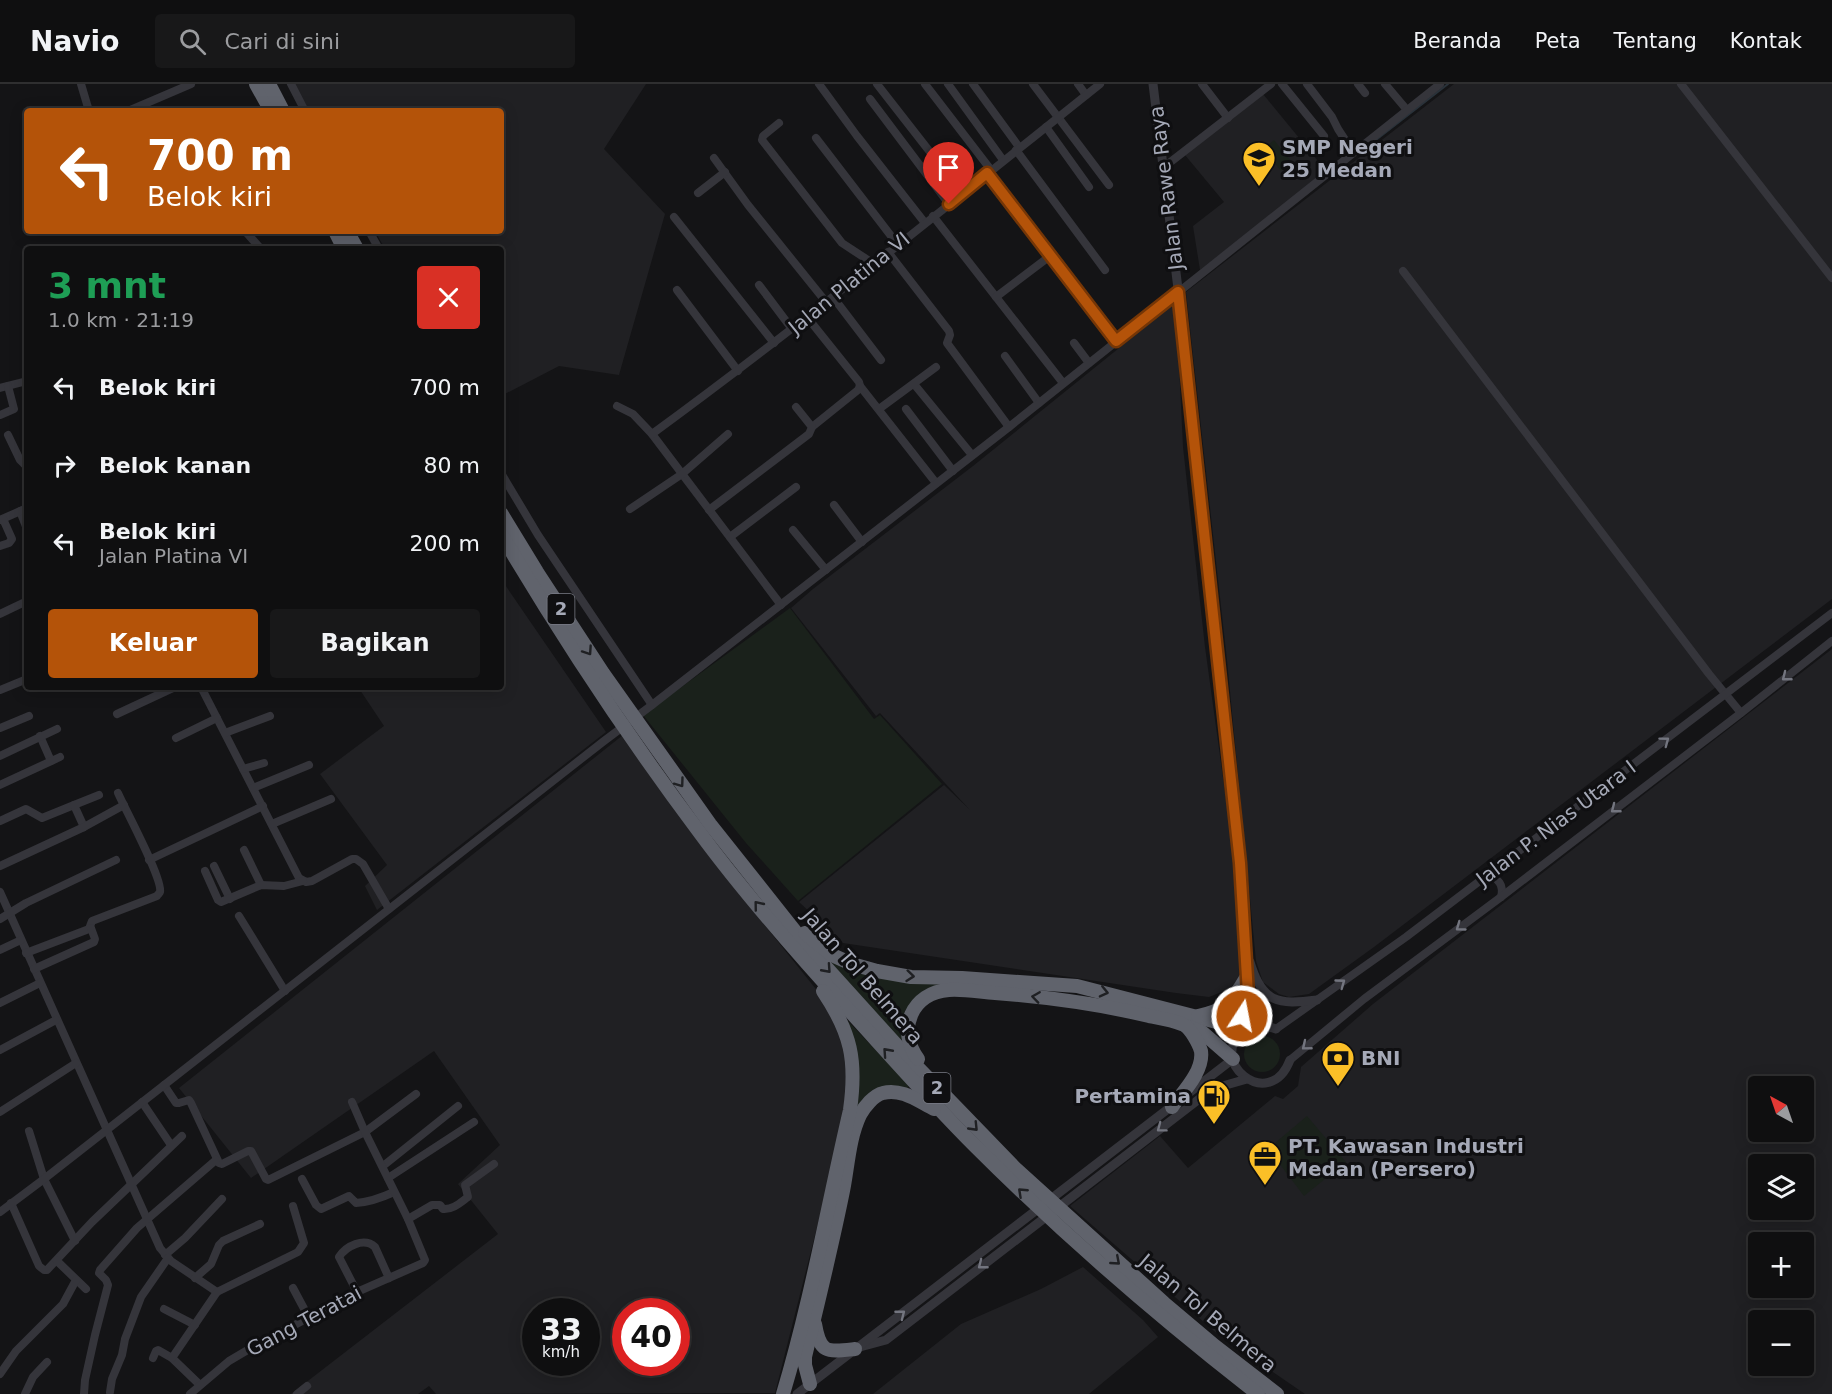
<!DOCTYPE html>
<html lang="id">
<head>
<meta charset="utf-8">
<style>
  body { margin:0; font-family:"DejaVu Sans",sans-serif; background:#181819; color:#f1f3f6; height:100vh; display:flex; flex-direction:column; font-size:22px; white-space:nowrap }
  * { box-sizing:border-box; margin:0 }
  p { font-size:20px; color:#9b9c9f }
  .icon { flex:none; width:33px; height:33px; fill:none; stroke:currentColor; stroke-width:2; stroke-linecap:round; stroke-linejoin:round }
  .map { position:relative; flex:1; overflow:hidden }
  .drawer { position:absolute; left:24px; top:162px; width:480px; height:444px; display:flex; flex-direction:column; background:#0f0f10; border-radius:6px; box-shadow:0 3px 15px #0003,0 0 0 2px #2f2f30 }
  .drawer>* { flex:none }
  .banner { position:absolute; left:24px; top:24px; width:480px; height:126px; border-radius:6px; box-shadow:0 3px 15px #0003,0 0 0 2px #2f2f30; background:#b45309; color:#fff; overflow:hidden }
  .needle { width:39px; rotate:320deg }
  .buttons { position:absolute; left:1748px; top:992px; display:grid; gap:12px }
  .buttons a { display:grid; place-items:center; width:66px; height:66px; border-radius:6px; background:#0f0f10; box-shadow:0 3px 15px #0003,0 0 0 2px #2f2f30; font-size:30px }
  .speed { position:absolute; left:522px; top:1214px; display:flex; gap:12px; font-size:30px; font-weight:700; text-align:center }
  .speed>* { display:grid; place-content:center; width:78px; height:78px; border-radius:50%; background:#0f0f10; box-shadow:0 3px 15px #0003,0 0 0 2px #2f2f30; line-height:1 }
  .speed small { font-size:15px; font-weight:400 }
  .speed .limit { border:9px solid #d22; background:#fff; color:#111 }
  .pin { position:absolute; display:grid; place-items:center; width:51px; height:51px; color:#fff; margin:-62px -26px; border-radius:50% 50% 50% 0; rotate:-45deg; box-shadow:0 0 6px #0007 }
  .pin .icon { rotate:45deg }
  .me { position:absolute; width:66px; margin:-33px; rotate:11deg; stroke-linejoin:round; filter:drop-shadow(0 0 4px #0008) }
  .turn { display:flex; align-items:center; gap:21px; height:126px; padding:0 24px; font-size:27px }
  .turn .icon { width:78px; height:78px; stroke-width:2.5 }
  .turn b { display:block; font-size:42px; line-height:51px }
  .round { display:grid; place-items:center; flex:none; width:63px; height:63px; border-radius:6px; background:#181819 }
  .head { display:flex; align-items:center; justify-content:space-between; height:102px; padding:0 24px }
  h1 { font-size:36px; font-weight:600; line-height:45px; color:#1e9e55 }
  .cta { display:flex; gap:12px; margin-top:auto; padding:12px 24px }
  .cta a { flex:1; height:69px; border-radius:6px; background:#b45309; color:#fff; font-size:24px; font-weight:600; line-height:69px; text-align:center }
  .cta a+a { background:#181819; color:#f1f3f6 }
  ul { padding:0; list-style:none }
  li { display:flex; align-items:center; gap:18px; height:78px; padding:0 24px }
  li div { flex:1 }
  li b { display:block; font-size:22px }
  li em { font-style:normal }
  header { display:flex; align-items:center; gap:36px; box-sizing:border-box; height:84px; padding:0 30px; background:#0f0f10; border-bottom:2px solid #2f2f30 }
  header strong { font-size:28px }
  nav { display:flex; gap:33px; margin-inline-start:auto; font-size:21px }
  .search { width:420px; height:54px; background:#181819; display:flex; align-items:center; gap:15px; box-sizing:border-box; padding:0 21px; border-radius:6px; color:#9b9c9f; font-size:22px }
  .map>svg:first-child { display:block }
</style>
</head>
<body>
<header>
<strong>Navio</strong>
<div class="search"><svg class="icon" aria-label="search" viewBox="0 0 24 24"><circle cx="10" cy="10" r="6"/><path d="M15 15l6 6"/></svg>Cari di sini</div>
<nav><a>Beranda</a><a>Peta</a><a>Tentang</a><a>Kontak</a></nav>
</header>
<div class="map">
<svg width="1832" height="1310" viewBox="0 0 1832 1310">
  <rect width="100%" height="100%" fill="#141416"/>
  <!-- built -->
  <g fill="#202023" fill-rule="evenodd">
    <polygon points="294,0 646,0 604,65 665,130 619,291 559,282 501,312 501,165 385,165 375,147 501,147 501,27 309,27"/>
    <polygon points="1454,0 1832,0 1832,515 1374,863 1309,910 1289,913 1279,910 1263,898 1256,877 1227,576 1186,208"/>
    <polygon points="1263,10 1327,88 1200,186 1193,142 1224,118 1185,71"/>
    <polygon points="1176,218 1183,363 1205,563 1249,883 1240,897 1224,907 1209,913 1176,909 843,859 799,818 944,701 970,726 880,629 876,632 791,524 813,505 973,382"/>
    <polygon points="501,495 606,648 377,826 365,802 387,781 320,690 384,642 358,603 501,603"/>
    <path d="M1832,565v745h-527l-85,-58 -150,-130 90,-70 28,32 87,-72 8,3 15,-13 3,-19 72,-63zM1758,1002h45v45h-45zM1758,1080h45v45h-45zM1758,1158h45v45h-45zM1758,1236h45v45h-45z"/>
    <path d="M623,651l73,104 131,164 18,39 4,59 -74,292 -339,1 -7,-8 -11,8h-127l207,-160 -40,-50 42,-39 -66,-94 -183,127 -72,-90zM536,1227h50v51h-50zM626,1227h50v51h-50z"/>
    <polygon points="1083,1183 1143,1236 1158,1253 1089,1310 873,1310 961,1240 1041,1205"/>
  </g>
  <!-- green -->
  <g fill="#1a211b">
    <polygon points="1274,56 1292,78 1281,87 1263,65"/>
    <polygon points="790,524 874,635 880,631 942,700 798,817 746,759 643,631"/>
    <polygon points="822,870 884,892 949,902 907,925 901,940 905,964"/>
    <polygon points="844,933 908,1000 908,1005 856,1027"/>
    <circle cx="1262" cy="970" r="18"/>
    <polygon points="1307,1032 1346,1078 1304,1112 1268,1065"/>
  </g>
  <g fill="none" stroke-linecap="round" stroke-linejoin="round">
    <!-- stream -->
    <polyline stroke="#29323a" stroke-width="2" points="1372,59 1448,0"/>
    <!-- minor -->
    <g stroke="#35353b" stroke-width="8">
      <polyline points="81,0 89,27"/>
      <polyline points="291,0 305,27"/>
      <polyline points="819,0 857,52 925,139"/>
      <polyline points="877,0 962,109"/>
      <polyline points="925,0 991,86"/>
      <polyline points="948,0 1003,76"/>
      <polyline points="973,0 1019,63"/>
      <polyline points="1033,0 1109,101"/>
      <polyline points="1078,0 1086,11"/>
      <polyline points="1202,0 1228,34"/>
      <polyline points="1282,0 1324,52"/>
      <polyline points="1307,0 1332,33 1338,45 1353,68"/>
      <polyline points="1358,0 1365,9"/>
      <polyline points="1385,0 1407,26"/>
      <polyline points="1681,0 1832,194"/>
      <polyline points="870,15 949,120"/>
      <polyline points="128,27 191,0"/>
      <polyline points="779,39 763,52 762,56 842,159 874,180"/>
      <polyline points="1046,43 1089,103"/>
      <polyline points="816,54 898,161"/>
      <polyline points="1016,66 1105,186"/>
      <polyline points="714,74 748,121 826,218"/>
      <polyline points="1164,83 1271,0"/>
      <polyline points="987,89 1116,257"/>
      <polyline points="698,109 725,88"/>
      <polyline points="933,132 1063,299"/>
      <polyline points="674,133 774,259"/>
      <polyline points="245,147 261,165"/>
      <polyline points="369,147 379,165"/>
      <polyline points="888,168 949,247 950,251 947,259 1009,343"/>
      <polyline points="1403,187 1709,590 1741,629"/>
      <polyline points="759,201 792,245"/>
      <polyline points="677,206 738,287"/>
      <polyline points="833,213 881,276"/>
      <polyline points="996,213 1050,172"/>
      <polyline points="807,233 859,298 860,302 858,306 812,343"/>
      <polyline points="1074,259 1089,279"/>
      <polyline points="1005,272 1039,319"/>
      <polyline points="914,300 972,371"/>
      <polyline points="860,302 936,399"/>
      <polyline points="0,304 27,297"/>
      <polyline points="617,322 633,330 652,350 781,521"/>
      <polyline points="879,325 936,283"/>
      <polyline points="906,325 953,387"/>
      <polyline points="0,331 14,325 8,302"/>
      <path d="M652,350c153,-112 300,-232 448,-350"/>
      <polyline points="8,351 20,376 27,383"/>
      <polyline points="501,389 538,451 652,621"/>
      <polyline points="834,421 862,458"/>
      <polyline points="630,425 682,390 728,350"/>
      <polyline points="709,426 809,350 812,343 796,323"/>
      <polyline points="20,427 27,445"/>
      <polyline points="0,436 27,424"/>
      <polyline points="793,446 826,486"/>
      <polyline points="730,453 796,403"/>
      <polyline points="0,462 9,459 12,455 3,435"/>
      <polyline points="0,530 27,517"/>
      <polyline points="201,603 299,794 306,798 312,797 352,775 356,775 363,780 389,825"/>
      <polyline points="0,606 27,595"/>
      <polyline points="117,630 175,603"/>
      <polyline points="0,644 29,632"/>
      <polyline points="225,649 270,632"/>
      <polyline points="40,652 51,677"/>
      <polyline points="176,654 217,634"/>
      <polyline points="0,672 57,645"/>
      <polyline points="243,685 264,679"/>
      <polyline points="0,701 60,673"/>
      <polyline points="253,704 309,681"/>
      <polyline points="0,737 26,725 42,734 74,721"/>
      <polyline points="272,740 331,715"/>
      <polyline points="84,743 74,721 99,711"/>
      <polyline points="244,766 261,801"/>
      <polyline points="149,776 263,722"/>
      <polyline points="0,782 84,743 124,721"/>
      <polyline points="214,782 230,815"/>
      <polyline points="205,787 218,816 221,818 261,801 284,802 303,797"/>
      <path d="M1486,791c13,3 18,10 15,22"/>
      <polyline points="0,808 160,1164 171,1177 217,1208"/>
      <polyline points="239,832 285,907"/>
      <polyline points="0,835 26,819 116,776"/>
      <polyline points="0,866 21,856"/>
      <path d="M26,869l63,-24 3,-8 65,-25c1,-2 3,-3 3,-4 3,-13 -35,-83 -42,-99"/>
      <polyline points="34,885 94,858 95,855 91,844"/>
      <polyline points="0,919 40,899"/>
      <polyline points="1276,945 1406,853 1832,529"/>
      <polyline points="0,966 56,936"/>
      <polyline points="1290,976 1364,915 1501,813 1741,629 1832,557"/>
      <polyline points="164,1001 176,1019 179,1019 189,1016 191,1019 219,1079 222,1080 248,1067 251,1067 266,1095 268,1096 365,1048 416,1010"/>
      <polyline points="142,1018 171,1061"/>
      <polyline points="0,1028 76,979"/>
      <polyline points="29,1047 44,1095 75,1157"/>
      <polyline points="383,1082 458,1022"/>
      <polyline points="388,1094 474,1038"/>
      <path d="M302,1095l14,26 5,4 28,-13 7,7c14,-1 25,-5 38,-11"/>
      <polyline points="11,1119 39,1182 44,1186 47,1186 92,1138 182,1052"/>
      <polyline points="0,1128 44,1095 604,657 652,621 1009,343 1440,0"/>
      <path d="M408,1135l24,-14h8l3,4c10,1 18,-7 25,-12l-3,-12 29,-21"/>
      <polyline points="165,1171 185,1154 222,1115"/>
      <polyline points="57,1177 86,1205"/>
      <polyline points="195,1194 211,1180 219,1161 223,1157 260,1140"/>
      <polyline points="293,1204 309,1234"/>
      <path d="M357,1208l-18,-35c7,-11 25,-20 36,-10l14,31"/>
      <polyline points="164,1225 195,1241"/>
      <polyline points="153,1274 156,1267 158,1266 172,1274 200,1301"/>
      <polyline points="172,1274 217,1208 298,1168 304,1159 293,1122"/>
      <polyline points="0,1290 16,1267 63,1220 76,1196"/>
      <polyline points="110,1308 112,1295 122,1271 125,1255 141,1213 168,1174"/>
      <polyline points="25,1310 33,1293 47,1278"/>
      <polyline points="84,1310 85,1296 95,1251 108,1201 106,1196 99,1189 100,1186 137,1144 216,1076"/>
      <polyline points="190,1310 229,1277 251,1264 357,1208 423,1179 425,1176 408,1135 365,1048 352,1018"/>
      <polyline points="297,1310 307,1302"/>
    </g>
    <!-- tertiary -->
    <g stroke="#35353b" stroke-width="9">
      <polyline points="1153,0 1179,213 1240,779 1249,910 1242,932 1242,948"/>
      <path d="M1250,878c12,41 28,43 67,38"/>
      <path d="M1276,945c-11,-4 -21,-5 -31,2 -41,27 24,84 45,29"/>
      <polyline points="860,1263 886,1256 1207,1009 1219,1003 1247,995"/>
      <polyline points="797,1310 1233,975"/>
    </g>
    <!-- motorway -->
    <g stroke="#60636c" stroke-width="14">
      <polyline points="256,0 271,27"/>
      <polyline points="269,0 283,27"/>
      <polyline points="335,147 344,165"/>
      <polyline points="347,147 357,165"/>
      <polyline points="501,429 537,488 603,589 710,740 806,861 901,966 1016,1085 1164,1219 1215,1262 1277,1310"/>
      <path d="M501,450c61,103 127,203 199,299 48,65 102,126 157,186 39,43 77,86 118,127 88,88 184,171 283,248"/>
      <polyline points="805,849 832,871 852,880 877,887 911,893 962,894 1077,902 1228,941 1242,948"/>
      <path d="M1198,932c28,-6 34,-14 48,-38"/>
      <polyline points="1187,942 1202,948 1233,975"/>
      <path d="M918,975c-22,-29 -6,-67 31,-69 15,-1 31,2 46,3 51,4 104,11 154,23 11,2 24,4 35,9 7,4 15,19 17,26 3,20 -18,41 -29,56"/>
      <path d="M815,1240c5,30 12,28 40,25"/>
      <path d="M810,1300l-5,-19v-8c13,-55 27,-111 38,-166 5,-25 6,-53 17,-76 4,-8 14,-20 23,-22 18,-5 35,8 51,16"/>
      <path d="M783,1310c28,-93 45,-190 67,-284 7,-50 1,-77 -27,-119"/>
    </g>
  </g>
  <!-- one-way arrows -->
  <defs><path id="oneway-chevron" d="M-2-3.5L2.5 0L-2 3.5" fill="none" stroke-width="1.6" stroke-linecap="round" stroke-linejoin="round" transform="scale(1.5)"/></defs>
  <g stroke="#1f2023">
    <use href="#oneway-chevron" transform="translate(588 567) rotate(56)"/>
    <use href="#oneway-chevron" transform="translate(680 699) rotate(54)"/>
    <use href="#oneway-chevron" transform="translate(758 821) rotate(-129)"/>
    <use href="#oneway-chevron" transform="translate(827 885) rotate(48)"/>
    <use href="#oneway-chevron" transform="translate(910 892) rotate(6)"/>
    <use href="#oneway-chevron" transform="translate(1104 908) rotate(13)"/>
    <use href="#oneway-chevron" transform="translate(1036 913) rotate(-172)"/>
    <use href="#oneway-chevron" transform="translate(887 968) rotate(-132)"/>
    <use href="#oneway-chevron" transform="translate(974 1043) rotate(46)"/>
    <use href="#oneway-chevron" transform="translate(1022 1108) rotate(-137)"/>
    <use href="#oneway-chevron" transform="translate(1116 1177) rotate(41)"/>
  </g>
  <g stroke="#73757f">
    <use href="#oneway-chevron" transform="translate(1786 593) rotate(142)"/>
    <use href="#oneway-chevron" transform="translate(1665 657) rotate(-37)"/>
    <use href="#oneway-chevron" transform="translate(1615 725) rotate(142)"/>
    <use href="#oneway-chevron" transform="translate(1460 843) rotate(144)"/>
    <use href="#oneway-chevron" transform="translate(1341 899) rotate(-36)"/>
    <use href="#oneway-chevron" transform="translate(1306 962) rotate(141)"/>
    <use href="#oneway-chevron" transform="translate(1161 1044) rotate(143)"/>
    <use href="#oneway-chevron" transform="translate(982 1181) rotate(142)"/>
    <use href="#oneway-chevron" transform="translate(901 1230) rotate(-38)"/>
  </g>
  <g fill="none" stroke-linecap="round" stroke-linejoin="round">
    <defs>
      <polyline id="route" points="949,120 987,89 1116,257 1178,208 1240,779 1248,910 1242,932"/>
    </defs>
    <!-- route casing -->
    <use href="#route" stroke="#753606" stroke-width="15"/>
    <!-- route -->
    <use href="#route" stroke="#b45309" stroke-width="10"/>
  </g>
  <!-- icons -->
  <defs>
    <symbol id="school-pin" viewBox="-11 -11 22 30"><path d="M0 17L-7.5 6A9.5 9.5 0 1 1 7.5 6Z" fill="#fbbf27" stroke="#0f0f11"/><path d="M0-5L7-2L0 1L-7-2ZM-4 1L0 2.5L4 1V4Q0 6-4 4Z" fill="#111"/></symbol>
    <symbol id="bank-pin" viewBox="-11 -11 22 30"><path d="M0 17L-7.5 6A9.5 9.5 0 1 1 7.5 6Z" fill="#fbbf27" stroke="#0f0f11"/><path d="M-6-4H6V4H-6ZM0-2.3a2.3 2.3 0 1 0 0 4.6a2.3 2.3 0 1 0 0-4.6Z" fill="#111"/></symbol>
    <symbol id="fuel-pin" viewBox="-11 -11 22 30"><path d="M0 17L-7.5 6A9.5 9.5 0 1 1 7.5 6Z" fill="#fbbf27" stroke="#0f0f11"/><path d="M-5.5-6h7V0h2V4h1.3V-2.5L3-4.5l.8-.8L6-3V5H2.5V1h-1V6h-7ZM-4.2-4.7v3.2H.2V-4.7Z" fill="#111"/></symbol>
    <symbol id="office-pin" viewBox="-11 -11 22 30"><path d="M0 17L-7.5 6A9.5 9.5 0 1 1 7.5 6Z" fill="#fbbf27" stroke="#0f0f11"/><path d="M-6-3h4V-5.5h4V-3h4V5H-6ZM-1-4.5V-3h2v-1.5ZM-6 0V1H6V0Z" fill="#111"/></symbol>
  </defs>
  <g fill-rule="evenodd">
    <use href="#school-pin" x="1240" y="55" width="38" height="52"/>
    <use href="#bank-pin" x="1319" y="955" width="38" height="52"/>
    <use href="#fuel-pin" x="1195" y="993" width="38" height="52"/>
    <use href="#office-pin" x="1246" y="1054" width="38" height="52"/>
  </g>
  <g text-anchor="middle" stroke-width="6" stroke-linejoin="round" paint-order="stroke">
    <!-- shield labels -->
    <g fill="#0f0f11" stroke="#787b85" stroke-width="1.5">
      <rect x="547.5" y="510" width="27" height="30" rx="4.5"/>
      <rect x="923.5" y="989" width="27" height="30" rx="4.5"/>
    </g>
    <g font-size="18" font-weight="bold" fill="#a5a9b7">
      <text x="561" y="531">2</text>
      <text x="937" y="1010">2</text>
    </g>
    <!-- poi labels -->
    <g font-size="20" font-weight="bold" fill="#a5a9b7" stroke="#0f0f11" text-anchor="start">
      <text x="1282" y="70">SMP Negeri<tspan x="1282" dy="23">25 Medan</tspan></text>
      <text x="1361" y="981">BNI</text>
      <text x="1191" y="1019" text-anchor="end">Pertamina</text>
      <text x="1288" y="1069">PT. Kawasan Industri<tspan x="1288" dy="23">Medan (Persero)</tspan></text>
    </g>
    <!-- street labels -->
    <g font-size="20" fill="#a5a9b7" stroke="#0f0f11">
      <text transform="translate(1166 104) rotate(-97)" y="7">Jalan Rawe Raya</text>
      <text transform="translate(849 199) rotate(-39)" y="7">Jalan Platina VI</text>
      <text transform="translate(1556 739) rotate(-37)" y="7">Jalan P. Nias Utara I</text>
      <text transform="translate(863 892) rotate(49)" y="7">Jalan Tol Belmera</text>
      <text transform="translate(1208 1229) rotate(40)" y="7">Jalan Tol Belmera</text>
      <text transform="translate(304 1237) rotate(-28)" y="7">Gang Teratai</text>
    </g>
  </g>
</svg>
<div class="buttons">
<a><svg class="needle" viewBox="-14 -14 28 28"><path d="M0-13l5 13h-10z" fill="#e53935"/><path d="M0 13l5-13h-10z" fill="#9b9c9f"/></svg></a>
<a><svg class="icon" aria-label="layers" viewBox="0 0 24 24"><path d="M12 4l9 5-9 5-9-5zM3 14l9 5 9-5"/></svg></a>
<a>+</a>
<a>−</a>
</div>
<div class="speed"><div>33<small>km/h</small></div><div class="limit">40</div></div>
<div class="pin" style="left:949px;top:120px;background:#d93025"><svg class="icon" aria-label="arrive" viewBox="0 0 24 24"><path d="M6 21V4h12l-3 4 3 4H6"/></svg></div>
<svg class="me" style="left:1242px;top:932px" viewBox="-20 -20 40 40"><circle r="17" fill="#b45309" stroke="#fff" stroke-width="3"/><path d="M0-11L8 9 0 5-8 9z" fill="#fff"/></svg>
<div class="banner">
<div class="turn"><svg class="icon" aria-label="left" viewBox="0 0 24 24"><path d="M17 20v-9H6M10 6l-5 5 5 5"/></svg><div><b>700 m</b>Belok kiri</div></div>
</div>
<section class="drawer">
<div class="head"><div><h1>3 mnt</h1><p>1.0 km · 21:19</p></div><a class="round" style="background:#d93025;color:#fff"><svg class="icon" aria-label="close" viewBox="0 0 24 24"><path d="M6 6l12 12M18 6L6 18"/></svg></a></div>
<ul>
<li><svg class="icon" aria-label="left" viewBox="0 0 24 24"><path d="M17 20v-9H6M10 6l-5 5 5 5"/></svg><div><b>Belok kiri</b></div><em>700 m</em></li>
<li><svg class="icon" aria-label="right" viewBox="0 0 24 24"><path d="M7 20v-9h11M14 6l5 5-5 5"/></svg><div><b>Belok kanan</b></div><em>80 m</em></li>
<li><svg class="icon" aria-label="left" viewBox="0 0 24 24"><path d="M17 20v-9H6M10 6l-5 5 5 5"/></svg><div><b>Belok kiri</b><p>Jalan Platina VI</p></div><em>200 m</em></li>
</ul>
<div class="cta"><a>Keluar</a><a>Bagikan</a></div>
</section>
</div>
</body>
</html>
